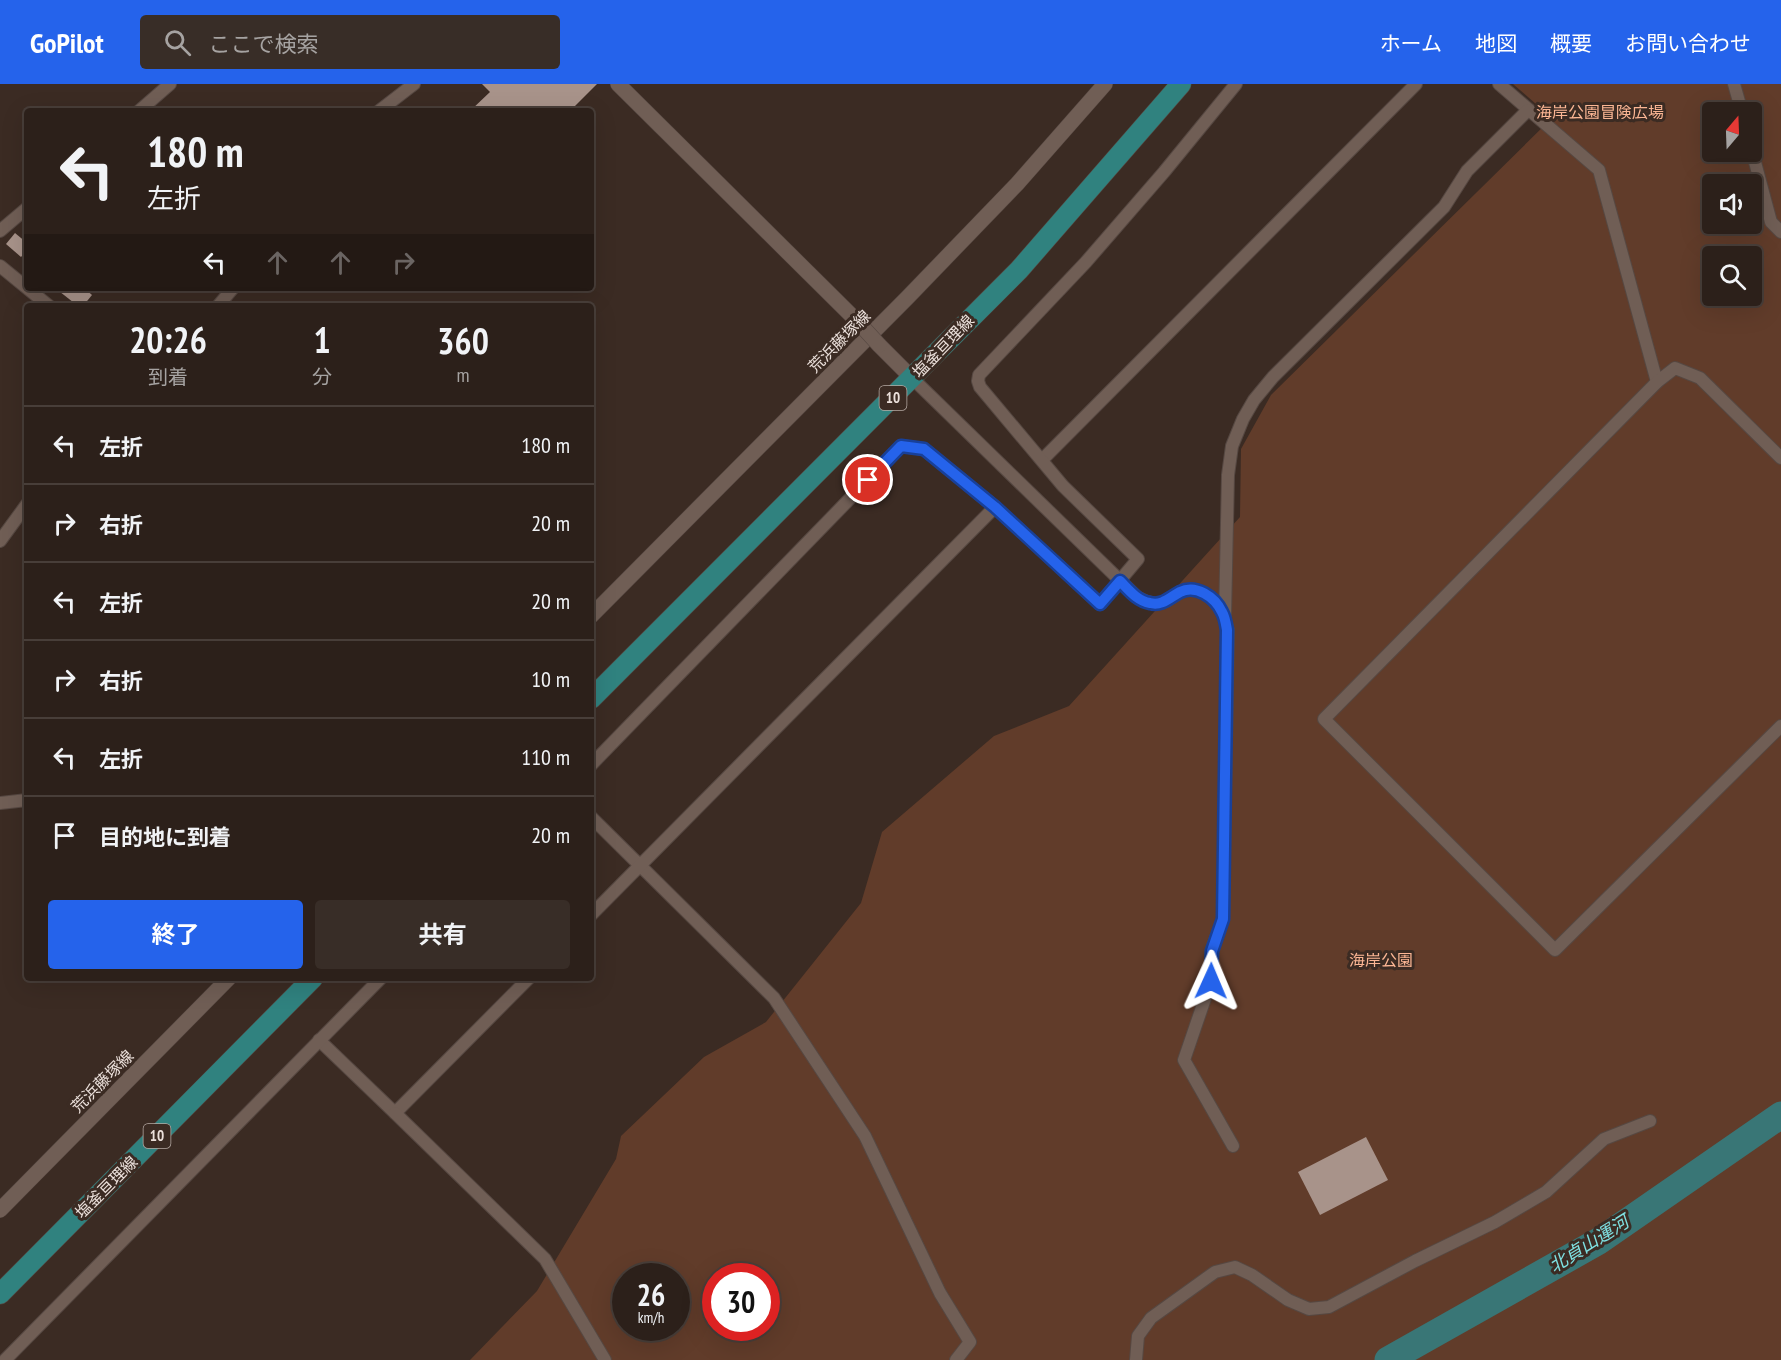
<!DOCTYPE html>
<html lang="ja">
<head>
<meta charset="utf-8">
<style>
  body { margin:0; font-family:"PT Sans Narrow","Noto Sans JP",sans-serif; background:#382d27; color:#f1f3f6; height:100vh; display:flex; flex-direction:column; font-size:22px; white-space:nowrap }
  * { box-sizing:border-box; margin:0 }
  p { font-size:20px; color:#a6a3a2 }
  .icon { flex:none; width:33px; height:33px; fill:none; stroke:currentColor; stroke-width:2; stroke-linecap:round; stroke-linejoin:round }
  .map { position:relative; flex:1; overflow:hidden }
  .side { position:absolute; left:24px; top:219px; width:570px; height:678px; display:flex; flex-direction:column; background:#2c201a; border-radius:6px; box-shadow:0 6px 24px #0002,0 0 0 2px #483e39 }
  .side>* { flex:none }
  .banner { position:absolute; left:24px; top:24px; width:570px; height:183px; border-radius:6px; box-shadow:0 6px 24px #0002,0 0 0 2px #483e39; background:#2c201a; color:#f1f3f6; overflow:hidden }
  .needle { width:39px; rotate:19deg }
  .fabs { position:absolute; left:1702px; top:18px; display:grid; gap:12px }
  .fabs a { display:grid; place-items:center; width:60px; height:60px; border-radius:6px; background:#2c201a; box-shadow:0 6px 24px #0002,0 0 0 2px #483e39; font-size:30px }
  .speed { position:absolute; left:612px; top:1179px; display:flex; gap:12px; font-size:30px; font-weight:700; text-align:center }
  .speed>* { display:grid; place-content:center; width:78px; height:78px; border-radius:50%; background:#2c201a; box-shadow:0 6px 24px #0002,0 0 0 2px #483e39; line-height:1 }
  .speed small { font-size:15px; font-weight:400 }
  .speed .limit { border:9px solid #d22; background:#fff; color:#111 }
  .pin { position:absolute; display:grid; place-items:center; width:51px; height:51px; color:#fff; margin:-26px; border:3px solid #fff; border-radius:50%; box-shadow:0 2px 6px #0007 }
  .me { position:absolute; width:66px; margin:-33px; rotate:1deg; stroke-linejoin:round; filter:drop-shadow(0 0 4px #0008) }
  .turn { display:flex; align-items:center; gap:21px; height:126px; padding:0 24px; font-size:27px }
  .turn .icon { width:78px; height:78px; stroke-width:2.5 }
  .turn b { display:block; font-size:42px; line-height:51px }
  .lanes { display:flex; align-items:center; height:57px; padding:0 24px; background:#0003; justify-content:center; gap:30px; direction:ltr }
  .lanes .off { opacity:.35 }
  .eta { display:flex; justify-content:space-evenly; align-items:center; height:102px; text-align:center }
  .eta b { font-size:36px; font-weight:700; line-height:42px }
  .action { display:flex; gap:12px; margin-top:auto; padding:12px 24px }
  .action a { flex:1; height:69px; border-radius:6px; background:#2563eb; color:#fff; font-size:24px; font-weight:700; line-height:69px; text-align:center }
  .action a+a { background:#382d27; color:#f1f3f6 }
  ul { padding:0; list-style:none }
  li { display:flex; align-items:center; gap:18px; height:78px; padding:0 24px; border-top:2px solid #483e39 }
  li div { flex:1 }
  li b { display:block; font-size:22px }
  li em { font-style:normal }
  header { display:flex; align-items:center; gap:36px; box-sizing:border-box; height:84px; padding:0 30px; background:#2563eb; color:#fff }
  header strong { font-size:28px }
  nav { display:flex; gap:33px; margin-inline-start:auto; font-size:21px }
  .search { width:420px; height:54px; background:#382d27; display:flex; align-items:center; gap:15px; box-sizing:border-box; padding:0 21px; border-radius:6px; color:#a6a3a2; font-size:22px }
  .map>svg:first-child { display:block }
</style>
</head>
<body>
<header>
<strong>GoPilot</strong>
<div class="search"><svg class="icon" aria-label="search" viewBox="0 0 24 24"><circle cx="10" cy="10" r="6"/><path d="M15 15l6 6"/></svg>ここで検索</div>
<nav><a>ホーム</a><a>地図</a><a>概要</a><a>お問い合わせ</a></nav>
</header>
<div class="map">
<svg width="1781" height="1276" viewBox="0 0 1781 1276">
  <rect width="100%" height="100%" fill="#3b2b23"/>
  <!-- green -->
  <path fill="#613c2a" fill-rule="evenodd" d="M1513,0h268v1276h-1311l67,-69 79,-132 5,-23 83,-79 62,-35 95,-119 21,-71 112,-96 75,-30 171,-189 1,-68 30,-54 281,-277zM1713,28h39v40h-39zM1713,100h39v40h-39zM1713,172h39v40h-39zM626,1192h50v52h-50zM716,1192h50v52h-50z"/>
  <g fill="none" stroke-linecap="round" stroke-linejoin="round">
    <!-- river -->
    <polyline stroke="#397676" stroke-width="27" points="1388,1276 1599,1157 1781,1031"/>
  </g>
  <!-- building -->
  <g fill="#a8938a">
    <polygon points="482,0 597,0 570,27 470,27 490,8"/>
    <polygon points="15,149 27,159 27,166 21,173 6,160"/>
    <polygon points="55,204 84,204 92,211 83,222 78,222"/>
    <polygon points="1366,1053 1388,1096 1320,1131 1298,1088"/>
  </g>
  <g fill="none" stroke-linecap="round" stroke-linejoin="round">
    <defs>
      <g id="minor">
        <polyline points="1499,0 1599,86 1657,298"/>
        <polyline points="1734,0 1742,28"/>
        <polyline points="139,27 170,0"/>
        <polyline points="379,27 414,0"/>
        <polyline points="1752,67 1771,138 1781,148"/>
        <polyline points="0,147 27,124"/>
        <polyline points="0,182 49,222"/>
        <polyline points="218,222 233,204"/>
        <path d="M912,294l225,219c7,4 14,7 22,6 8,0 14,-7 21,-11 16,-8 35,5 42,20 3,5 4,12 6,18l-5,289 -12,32v30l-27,79 49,86"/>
        <polyline points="1781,374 1700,294 1675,284 1657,298 1324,635 1555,866 1781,642"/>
        <polyline points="1042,376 1416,0"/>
        <polyline points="0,457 27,420"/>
        <polyline points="1225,533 1228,391 1232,362 1243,335 1254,316 1273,293 1444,123 1467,87 1528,26"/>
        <polyline points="591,681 901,362 924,365 995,423 1100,520 1138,475 1063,402 980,303 978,297 979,291 1086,178 1164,88 1236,0"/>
        <polyline points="0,719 27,716"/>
        <polyline points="591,733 774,914 865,1052 940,1209 970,1258 956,1276"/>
        <polyline points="591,831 995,423"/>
        <polyline points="319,956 395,1029 529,894"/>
        <polyline points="395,1029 545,1175 605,1276"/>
        <polyline points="5,1276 381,894"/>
        <polyline points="1136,1276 1138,1252 1151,1234 1215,1188 1235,1183 1252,1191 1288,1216 1309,1225 1329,1223 1415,1177 1495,1138 1546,1108 1604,1055 1650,1037"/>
      </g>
      <g id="tertiary">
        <polyline points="618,0 859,239"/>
        <polyline points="879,261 912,294"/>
        <polyline points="591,532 907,214 1017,100 1105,0"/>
        <polyline points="0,1126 229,894"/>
      </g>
      <g id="primary">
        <polyline points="591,615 1019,186 1181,0"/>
        <polyline points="0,1210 313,894"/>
      </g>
    </defs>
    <!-- minor casing -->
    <use href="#minor" stroke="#564842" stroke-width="14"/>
    <!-- tertiary casing -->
    <use href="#tertiary" stroke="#564842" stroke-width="16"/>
    <!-- primary casing -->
    <use href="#primary" stroke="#564842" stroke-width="21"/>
    <!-- minor -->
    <use href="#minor" stroke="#705e55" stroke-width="12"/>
    <!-- tertiary -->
    <use href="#tertiary" stroke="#705e55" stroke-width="15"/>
    <!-- primary -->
    <use href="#primary" stroke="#30827f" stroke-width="20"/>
    <defs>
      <polyline id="tertiary-bridge" points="859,239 879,261"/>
    </defs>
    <!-- tertiary-bridge casing -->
    <use href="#tertiary-bridge" stroke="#564842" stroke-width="16" stroke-linecap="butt"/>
    <!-- tertiary-bridge -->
    <use href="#tertiary-bridge" stroke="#705e55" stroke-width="15"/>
  </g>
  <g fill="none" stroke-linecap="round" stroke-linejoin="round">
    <defs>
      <path id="route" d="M868,396l33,-34 23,3 71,58 105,97 20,-23c8,8 17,20 30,22 12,3 19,-5 30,-11 16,-8 35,5 42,20 3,5 4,12 5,18l-4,289 -11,32 -1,30"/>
    </defs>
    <!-- route casing -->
    <use href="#route" stroke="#184099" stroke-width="15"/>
    <!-- route -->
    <use href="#route" stroke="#2563eb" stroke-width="10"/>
  </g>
  <g text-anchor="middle" stroke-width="6" stroke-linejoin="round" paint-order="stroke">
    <!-- shield labels -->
    <g fill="#3b2b23" stroke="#b6aaa4" stroke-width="1.5">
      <rect x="879.5" y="302" width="27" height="24" rx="4.5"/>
      <rect x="143.5" y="1040" width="27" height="24" rx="4.5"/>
    </g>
    <g font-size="15" font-weight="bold" fill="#ebe0db">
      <text x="893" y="319">10</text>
      <text x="157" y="1057">10</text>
    </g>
    <!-- park labels -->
    <g font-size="16" fill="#fbb694" stroke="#3b2b23">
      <text x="1600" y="34">海岸公園冒険広場</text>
      <text x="1381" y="882">海岸公園</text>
    </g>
    <!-- street labels -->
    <g font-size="16" fill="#ebe0db" stroke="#3b2b23">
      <text transform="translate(839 257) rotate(-45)" y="6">荒浜藤塚線</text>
      <text transform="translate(943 262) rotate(-46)" y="6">塩釜亘理線</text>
      <text transform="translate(102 997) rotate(-45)" y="6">荒浜藤塚線</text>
      <text transform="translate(106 1103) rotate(-45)" y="6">塩釜亘理線</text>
    </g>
    <!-- water labels -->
    <g font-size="18" font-style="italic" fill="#7fe1e2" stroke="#3b2b23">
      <text transform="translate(1589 1160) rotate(-32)" y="6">北貞山運河</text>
    </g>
  </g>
</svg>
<div class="fabs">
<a><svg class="needle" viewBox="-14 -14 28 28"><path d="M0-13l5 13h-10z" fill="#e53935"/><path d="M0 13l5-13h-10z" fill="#a6a3a2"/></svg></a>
<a><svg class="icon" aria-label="sound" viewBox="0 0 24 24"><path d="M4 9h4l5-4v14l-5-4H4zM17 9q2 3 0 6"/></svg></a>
<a><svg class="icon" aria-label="search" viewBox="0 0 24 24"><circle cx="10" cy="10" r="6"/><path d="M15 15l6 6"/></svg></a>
</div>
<div class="speed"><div>26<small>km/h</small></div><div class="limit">30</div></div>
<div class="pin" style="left:868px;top:396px;background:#d93025"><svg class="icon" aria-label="arrive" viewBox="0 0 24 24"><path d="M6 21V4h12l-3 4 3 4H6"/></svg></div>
<svg class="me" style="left:1211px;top:897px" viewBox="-20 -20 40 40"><path d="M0-17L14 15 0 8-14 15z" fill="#2563eb" stroke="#fff" stroke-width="4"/></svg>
<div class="banner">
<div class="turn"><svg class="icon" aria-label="left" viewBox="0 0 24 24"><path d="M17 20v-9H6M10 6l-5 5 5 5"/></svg><div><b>180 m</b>左折</div></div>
<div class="lanes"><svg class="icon" aria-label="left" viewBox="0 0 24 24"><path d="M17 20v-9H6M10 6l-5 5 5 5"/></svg><svg class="icon off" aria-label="ahead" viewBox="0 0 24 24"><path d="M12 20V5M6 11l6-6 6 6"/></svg><svg class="icon off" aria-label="ahead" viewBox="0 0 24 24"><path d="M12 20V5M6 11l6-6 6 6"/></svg><svg class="icon off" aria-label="right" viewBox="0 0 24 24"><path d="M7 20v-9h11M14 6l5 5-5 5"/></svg></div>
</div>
<section class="side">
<div class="eta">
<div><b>20:26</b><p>到着</p></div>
<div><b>1</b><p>分</p></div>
<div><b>360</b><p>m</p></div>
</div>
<ul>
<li><svg class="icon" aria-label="left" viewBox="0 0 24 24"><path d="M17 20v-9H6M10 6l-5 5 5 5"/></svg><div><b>左折</b></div><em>180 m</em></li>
<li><svg class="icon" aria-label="right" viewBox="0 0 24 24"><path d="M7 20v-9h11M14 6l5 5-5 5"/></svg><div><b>右折</b></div><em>20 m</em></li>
<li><svg class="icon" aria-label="left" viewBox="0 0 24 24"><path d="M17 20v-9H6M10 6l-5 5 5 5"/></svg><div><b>左折</b></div><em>20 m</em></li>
<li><svg class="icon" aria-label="right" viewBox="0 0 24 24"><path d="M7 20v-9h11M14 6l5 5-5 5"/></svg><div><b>右折</b></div><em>10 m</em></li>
<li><svg class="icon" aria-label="left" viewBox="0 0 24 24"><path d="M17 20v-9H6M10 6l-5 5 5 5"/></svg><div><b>左折</b></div><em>110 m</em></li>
<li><svg class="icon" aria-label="arrive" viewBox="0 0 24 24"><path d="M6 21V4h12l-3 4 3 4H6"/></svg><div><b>目的地に到着</b></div><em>20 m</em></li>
</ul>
<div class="action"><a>終了</a><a>共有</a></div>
</section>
</div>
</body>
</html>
